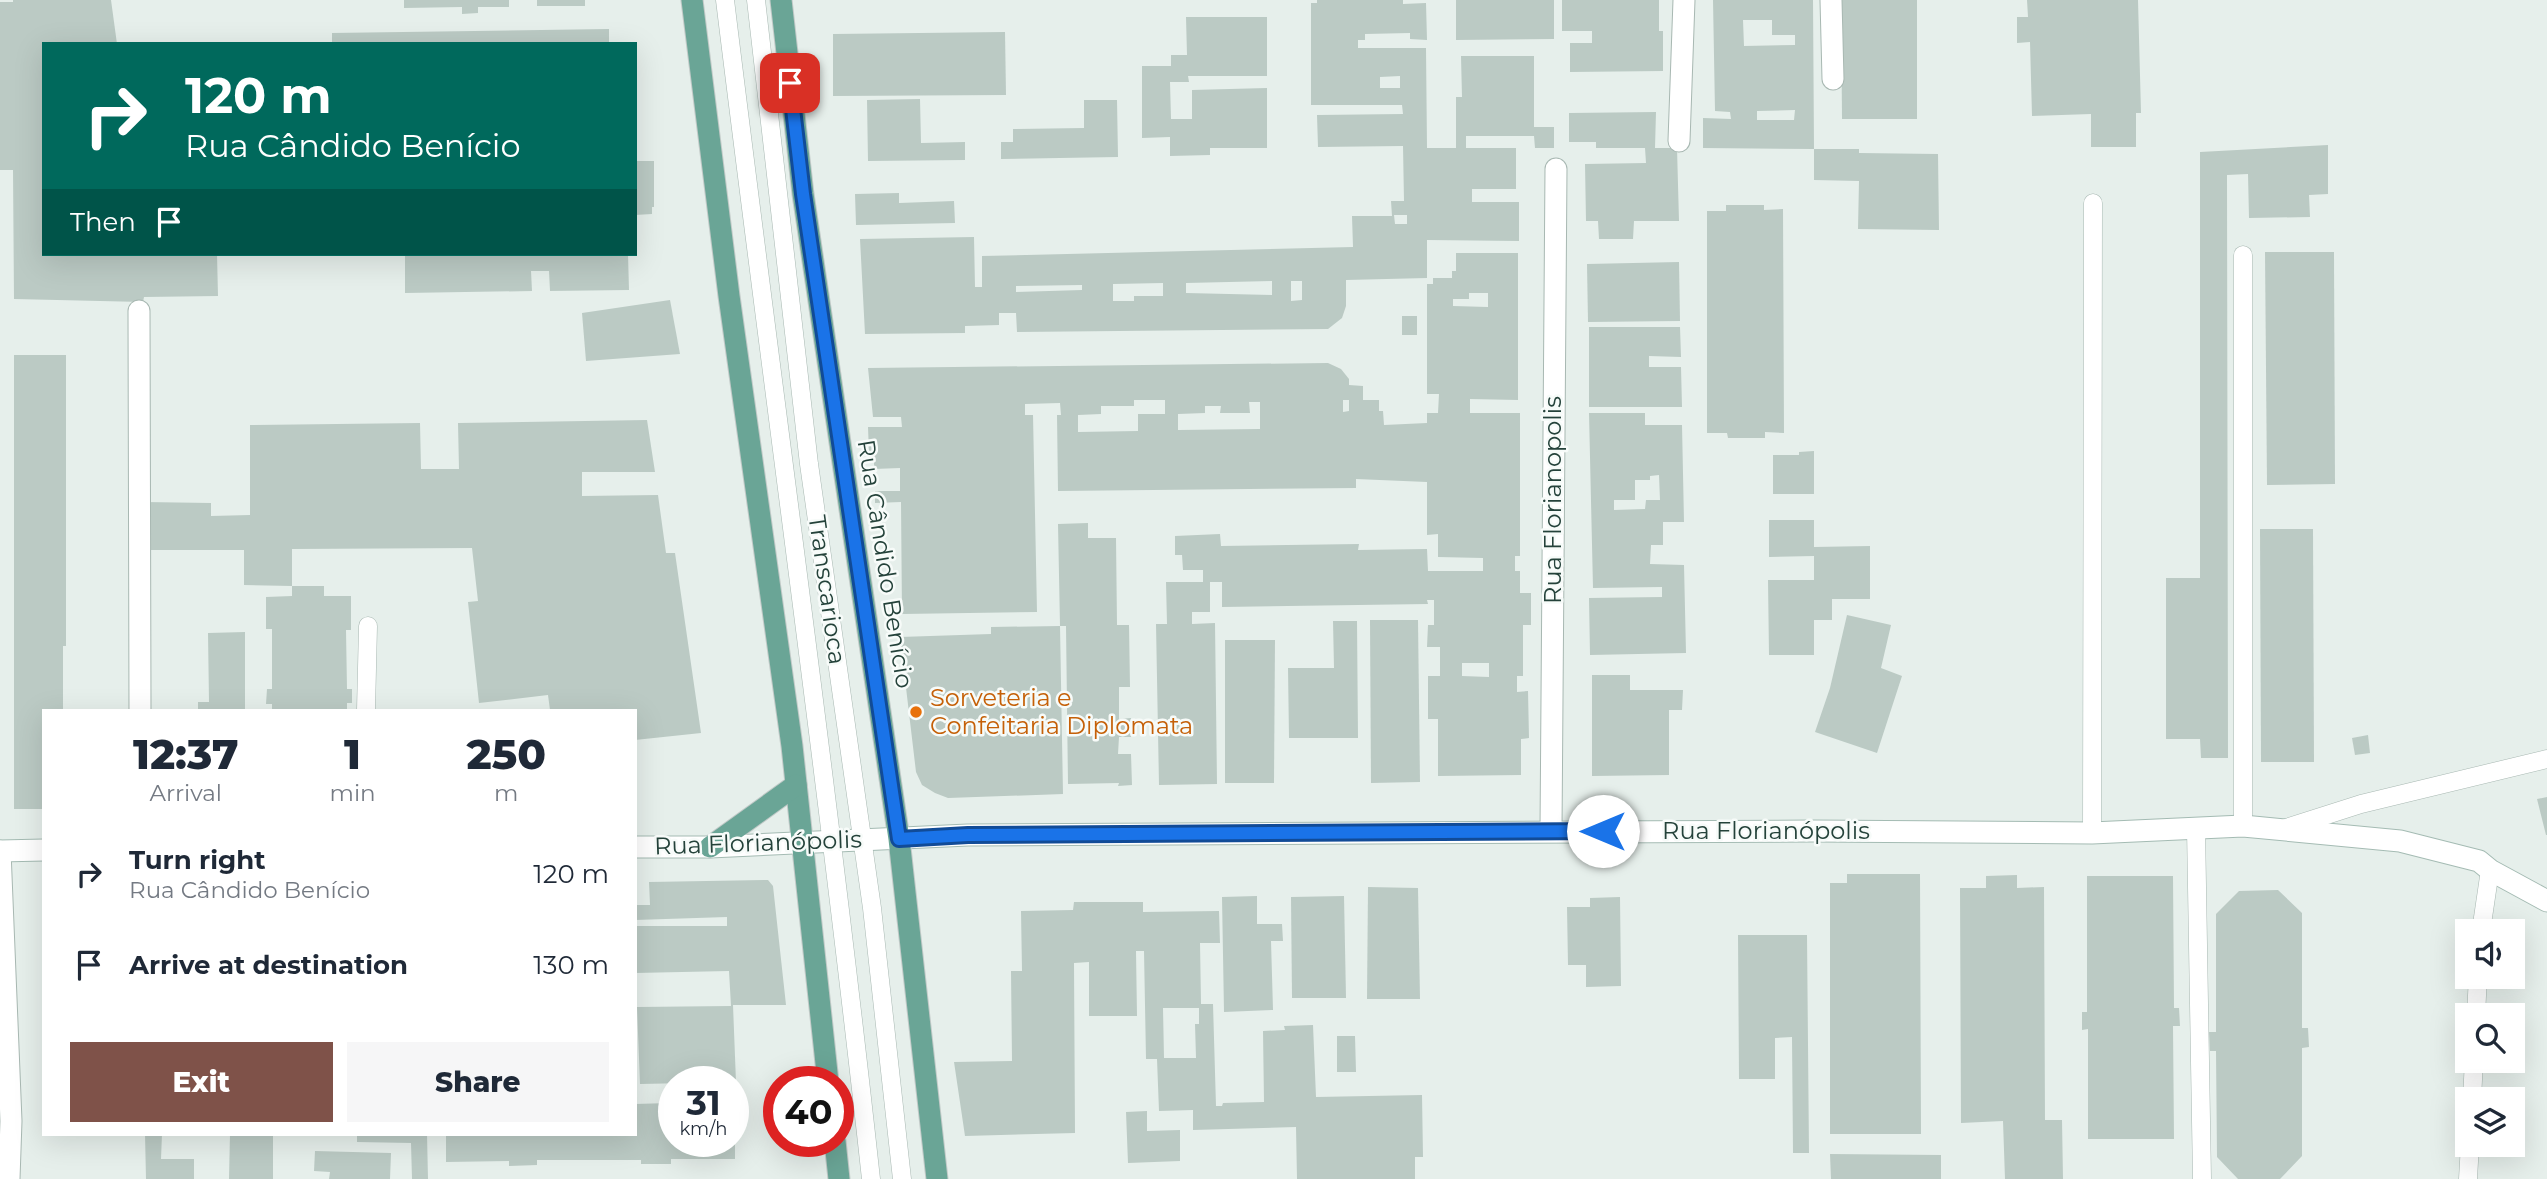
<!DOCTYPE html>
<html lang="en">
<head>
<meta charset="utf-8">
<style>
  body { margin:0; font-family:Montserrat,sans-serif; background:#f6f6f7; color:#1f2937; height:100vh; display:flex; flex-direction:column; font-size:26px; white-space:nowrap }
  * { box-sizing:border-box; margin:0 }
  p { font-size:23px; color:#747a83 }
  .icon { flex:none; width:38px; height:38px; fill:none; stroke:currentColor; stroke-width:2; stroke-linecap:round; stroke-linejoin:round }
  .map { position:relative; flex:1; overflow:hidden }
  .panel { position:absolute; left:42px; top:709px; width:595px; height:427px; display:flex; flex-direction:column; background:#fff; border-radius:0px; box-shadow:0 7px 28px #0002 }
  .panel>* { flex:none }
  .hud { position:absolute; left:42px; top:42px; width:595px; height:214px; border-radius:0px; box-shadow:0 7px 28px #0002; background:#00695c; color:#fff; overflow:hidden }
  .fabs { position:absolute; left:2455px; top:919px; display:grid; gap:14px }
  .fabs a { display:grid; place-items:center; width:70px; height:70px; border-radius:0px; background:#fff; box-shadow:0 7px 28px #0002; font-size:35px }
  .speed { position:absolute; left:658px; top:1066px; display:flex; gap:14px; font-size:35px; font-weight:700; text-align:center }
  .speed>* { display:grid; place-content:center; width:91px; height:91px; border-radius:50%; background:#fff; box-shadow:0 7px 28px #0002; line-height:1 }
  .speed small { font-size:18px; font-weight:400 }
  .speed .limit { border:10px solid #d22; background:#fff; color:#111 }
  .pin { position:absolute; display:grid; place-items:center; width:60px; height:60px; color:#fff; margin:-30px; border-radius:14px; box-shadow:0 4px 10px #0006 }
  .me { position:absolute; width:77px; margin:-38px; rotate:270deg; stroke-linejoin:round; filter:drop-shadow(0 0 5px #0008) }
  .turn { display:flex; align-items:center; gap:24px; height:147px; padding:0 28px; font-size:32px }
  .turn .icon { width:91px; height:91px; stroke-width:2.5 }
  .turn b { display:block; font-size:49px; line-height:60px }
  .then { display:flex; align-items:center; height:66px; padding:0 28px; background:#0003; gap:14px; font-size:26px }
  .eta { display:flex; justify-content:space-evenly; align-items:center; height:119px; text-align:center }
  .eta b { font-size:42px; font-weight:800; line-height:49px }
  .cta { display:flex; gap:14px; margin-top:auto; padding:14px 28px }
  .cta a { flex:1; height:80px; border-radius:0px; background:#7f5249; color:#fff; font-size:28px; font-weight:800; line-height:80px; text-align:center }
  .cta a+a { background:#f6f6f7; color:#1f2937 }
  ul { padding:0; list-style:none }
  li { display:flex; align-items:center; gap:21px; height:91px; padding:0 28px }
  li div { flex:1 }
  li b { display:block; font-size:26px }
  li em { font-style:normal }
  .map>svg:first-child { display:block }
</style>
</head>
<body>
<div class="map">
<svg width="2547" height="1179" viewBox="0 0 2547 1179">
  <rect width="100%" height="100%" fill="#e6efeb"/>
  <!-- building -->
  <g fill="#bbcac4" fill-rule="evenodd">
    <polygon points="13,0 111,0 117,44 44,44 44,254 217,254 218,296 144,297 143,302 14,299 13,170 0,170 0,2 13,2"/>
    <polygon points="404,0 509,0 509,7 478,7 478,13 462,14 462,7 404,8"/>
    <rect x="537" y="0" width="48" height="6"/>
    <path d="M1317,0h86v4l23,-1 1,37 -17,-1v-6l-45,1v6h-7v8h68l1,100h29v-51h6l-1,-41h73v71h20v21h-19l-1,-12h-68v12h50v41h-44v13h47v39l-92,-1v38l-81,2v26l-4,12 -14,11 -311,3 -1,-19h-17v12l-34,1v7l-100,1 -5,-95 114,-2 1,50h7v-31l371,-9 -1,-31h40l-1,-15h13l-1,-55 -85,1 -1,-32 86,-1 -1,-9h-91v-102h6zM1400,76v12h-20v-11zM1394,215h13v9h-12zM1272,281v14l-86,-2v-10zM1291,281h11v19l-11,1zM1163,283v13h-29v5h-21v-17zM1082,285v5l-66,2v-6z"/>
    <polygon points="1456,0 1554,0 1554,39 1456,40"/>
    <polygon points="1562,0 1659,0 1659,31 1663,31 1663,71 1570,72 1570,43 1592,43 1592,31 1562,31"/>
    <path d="M1713,0h100l1,149 -111,-1v-30l28,1 -1,-7 -15,-1zM1743,20h29v15h23v10l-51,1zM1795,110l-1,10h-37v-9z"/>
    <polygon points="1841,0 1917,0 1917,119 1842,119"/>
    <polygon points="2027,0 2138,0 2141,113 2136,113 2136,147 2091,147 2091,114 2032,116 2030,42 2017,43 2017,17 2028,17"/>
    <polygon points="1186,17 1267,17 1267,76 1188,76 1189,82 1170,82 1171,119 1192,119 1192,90 1267,88 1267,148 1210,148 1210,155 1170,156 1170,137 1142,138 1142,66 1171,66 1171,55 1187,55"/>
    <polygon points="609,29 609,44 332,44 332,33"/>
    <polygon points="1005,32 1006,95 833,96 833,34"/>
    <polygon points="920,99 921,143 965,142 965,160 868,161 867,100"/>
    <polygon points="1084,100 1117,100 1118,157 1001,159 1001,142 1013,142 1013,129 1084,128"/>
    <polygon points="1656,112 1655,148 1677,148 1679,221 1634,221 1633,239 1599,239 1598,221 1586,221 1585,164 1646,163 1645,148 1596,148 1596,142 1569,142 1569,113"/>
    <polygon points="2328,145 2328,194 2309,195 2310,217 2249,218 2248,174 2227,175 2228,758 2201,758 2200,739 2166,739 2166,578 2200,578 2200,152"/>
    <polygon points="1814,149 1859,149 1859,153 1938,154 1939,230 1858,229 1859,181 1814,180"/>
    <polygon points="635,161 654,161 654,207 652,207 652,214 635,215"/>
    <polygon points="899,193 899,203 954,201 955,223 856,225 855,194"/>
    <polygon points="1726,205 1764,205 1764,210 1783,209 1784,433 1765,432 1765,438 1728,438 1727,433 1707,433 1707,211 1726,211"/>
    <polygon points="2265,252 2334,252 2335,484 2267,485"/>
    <path d="M1456,253h62v147l-48,-1v14h50v143h-5v15h5v22h11v32h-8v51h-6v16l11,-1 1,47 -8,1v36l-83,1v-57h-10v-43h12v-29h-13l1,-22h6v-25h-7l1,4 -206,3v-25h-12v30h-18v12l23,-1 2,161 -58,1 -3,-161h11l-1,-42h37v-12h-20l-1,-15h-7v-19l45,-2 1,12 138,-2 -1,6 69,-1 1,22h55v-13l-45,-1v-23l-11,1v-53l-71,-3v9l-298,3 -1,-76h4l-1,-12 -35,1v11h8l4,197 -135,2 -1,-112 -26,1v-12h25v-23l-26,1v-16h-5l-1,-26h34l-1,-10h-28l-5,-49 460,-5 13,6 8,10v6l14,1v14h16v11h4l1,14 43,-2v-10h11l1,-19h-12v-110h6v-6h19v-7h4zM1469,293h19v14l-35,-1v-7h16zM1134,400h31v14h-27v17l-60,1v-17l23,-1v-8h33zM1343,400h6v11l-6,1zM1249,402h11v27l-82,1v-16l27,-1v-7h16l-1,7h30zM1462,663h27v14l-27,-1z"/>
    <polygon points="405,254 628,254 629,290 550,291 549,271 531,271 532,291 405,293"/>
    <polygon points="1679,262 1680,321 1588,322 1587,264"/>
    <polygon points="670,300 680,354 586,361 582,313"/>
    <rect x="1402" y="316" width="15" height="19"/>
    <polygon points="1589,327 1680,327 1681,357 1649,356 1649,367 1681,367 1682,407 1589,407"/>
    <polygon points="14,355 66,355 66,646 63,646 63,710 44,710 44,809 14,809"/>
    <path d="M1589,413h56v12h37l2,97h-21v23h-12l-1,19 34,1 2,88 -96,2 -1,-57 73,-1v-10l-69,1zM1659,475l1,25h-14l-1,9 -31,1v-10h21v-20h15v-4z"/>
    <polygon points="647,420 655,472 582,472 582,496 658,495 666,553 675,553 701,733 635,740 635,710 550,710 548,695 479,703 468,602 478,601 472,548 292,549 292,586 244,585 244,550 144,550 144,502 211,503 211,516 250,515 250,425 420,423 421,469 459,469 458,423"/>
    <polygon points="1814,451 1814,494 1773,494 1773,455 1799,455 1799,452"/>
    <polygon points="1769,520 1814,520 1814,547 1870,546 1870,599 1832,599 1832,620 1814,620 1814,655 1769,655 1768,580 1814,580 1814,556 1769,557"/>
    <polygon points="1088,523 1088,538 1116,538 1117,625 1129,625 1130,687 1119,687 1119,719 1131,718 1131,737 1119,737 1118,754 1131,754 1132,785 1118,786 1119,783 1068,784 1066,626 1060,626 1063,794 948,798 935,793 922,785 916,772 900,637 991,634 991,627 1060,626 1058,524"/>
    <polygon points="2260,529 2313,529 2314,762 2261,762"/>
    <polygon points="292,586 324,586 324,596 351,596 351,630 346,630 347,689 352,689 352,703 347,703 347,710 272,710 272,704 266,704 267,689 272,689 272,629 266,629 266,597 292,596"/>
    <polygon points="1847,615 1891,625 1881,668 1902,676 1877,753 1815,732 1830,688"/>
    <polygon points="1370,620 1418,620 1420,782 1371,783"/>
    <polygon points="1333,621 1357,621 1358,738 1289,738 1288,668 1334,668"/>
    <polygon points="245,632 245,710 198,710 198,702 209,702 208,633"/>
    <polygon points="1225,640 1275,640 1274,783 1225,783"/>
    <polygon points="1592,675 1630,675 1630,690 1683,690 1682,710 1669,710 1669,775 1592,776"/>
    <polygon points="2368,735 2370,753 2355,755 2352,738"/>
    <polygon points="2547,797 2547,835 2546,835 2537,799"/>
    <polygon points="1847,874 1920,874 1921,1134 1830,1134 1830,883 1847,883"/>
    <polygon points="2017,875 2017,888 2044,887 2045,1120 2062,1120 2063,1179 2005,1179 2003,1121 1961,1123 1960,888 1986,888 1986,876"/>
    <polygon points="2087,876 2173,876 2174,1008 2179,1008 2180,1026 2173,1026 2174,1139 2088,1139 2088,1029 2082,1030 2082,1012 2087,1012"/>
    <polygon points="768,880 773,886 786,1005 733,1005 736,1082 640,1084 637,1007 731,1006 729,971 635,973 635,926 727,926 727,917 635,920 635,905 650,905 649,882"/>
    <polygon points="1368,887 1418,888 1420,999 1367,999"/>
    <polygon points="2278,890 2302,913 2302,1028 2308,1028 2309,1047 2302,1048 2302,1156 2280,1179 2238,1179 2217,1157 2216,1051 2210,1051 2209,1032 2216,1032 2216,914 2239,891"/>
    <polygon points="1257,896 1257,924 1282,924 1283,941 1271,941 1273,1010 1224,1012 1222,897"/>
    <polygon points="1344,896 1346,998 1292,998 1291,897"/>
    <polygon points="1620,897 1621,986 1586,987 1586,965 1568,965 1567,907 1590,907 1590,898"/>
    <path d="M1074,902h69v10l76,-1 1,32h-20l1,61h12l3,102h6l1,-3 41,-1 -1,-71 22,-1 -1,-4 29,-1 3,72 106,-2 1,62h-8v22h-118l-1,-52 -103,3v-20l-34,1 -2,-52h-11l-2,-108h-8l1,65h-48v-54l-15,1 1,170 -110,3 -11,-74 58,-1 -1,-90h11l-1,-60 52,-1zM1163,1008h36v16h-4l1,34h-32z"/>
    <polygon points="1738,935 1807,935 1809,1153 1793,1153 1792,1037 1775,1038 1775,1079 1739,1079"/>
    <polygon points="1337,1036 1355,1036 1356,1072 1337,1072"/>
    <polygon points="668,1097 674,1097 674,1141 735,1141 735,1159 671,1159 671,1164 641,1164 641,1160 537,1160 537,1165 509,1166 509,1161 446,1162 446,1134 635,1134 635,1104 669,1103"/>
    <polygon points="1147,1111 1147,1131 1180,1130 1180,1161 1128,1163 1126,1112"/>
    <polygon points="145,1134 162,1134 161,1159 194,1159 194,1179 146,1179"/>
    <polygon points="230,1134 273,1134 273,1179 229,1179"/>
    <polygon points="357,1134 427,1134 428,1179 412,1179 411,1143 357,1142"/>
    <polygon points="315,1151 391,1153 390,1179 329,1179 330,1172 314,1171"/>
    <polygon points="1830,1154 1941,1155 1941,1179 1831,1179"/>
  </g>
  <g fill="none" stroke-linecap="round" stroke-linejoin="round">
    <defs>
      <g id="lane">
        <path d="M725,0c48,393 103,785 146,1179"/>
        <polyline points="756,0 809,464 872,908 902,1179"/>
        <polyline points="2243,255 2243,826"/>
        <polyline points="366,710 368,626"/>
        <polyline points="2196,828 2202,1179"/>
        <polyline points="2283,829 2361,804 2547,759"/>
        <polyline points="2092,833 2093,203"/>
        <polyline points="2481,931 2490,870"/>
        <polyline points="2476,1015 2478,976"/>
        <polyline points="2472,1099 2474,1060"/>
        <polyline points="2468,1179 2470,1144"/>
      </g>
      <g id="street">
        <polyline points="1831,0 1833,79"/>
        <polyline points="1679,141 1684,0"/>
        <polyline points="139,311 140,710"/>
        <polyline points="1551,831 1556,169"/>
        <polyline points="0,851 11,1121 9,1179"/>
      </g>
      <g id="secondary">
        <polyline points="635,847 710,847 968,835 1813,831 2092,833 2243,826 2400,841 2479,861 2490,870 2547,901"/>
        <polyline points="0,851 44,850"/>
      </g>
      <g id="primary">
        <polyline points="692,0 729,296 792,746 828,1082"/>
        <polyline points="781,0 803,194 899,839 937,1179"/>
        <polyline points="710,847 796,785"/>
        <polyline points="835,1141 839,1179"/>
      </g>
    </defs>
    <!-- lane casing -->
    <use href="#lane" stroke="#a8b8b2" stroke-width="19"/>
    <!-- street casing -->
    <use href="#street" stroke="#a8b8b2" stroke-width="23"/>
    <!-- secondary casing -->
    <use href="#secondary" stroke="#a4bbb3" stroke-width="23"/>
    <!-- primary casing -->
    <use href="#primary" stroke="#c2cac8" stroke-width="23"/>
    <!-- lane -->
    <use href="#lane" stroke="#fff" stroke-width="18"/>
    <!-- street -->
    <use href="#street" stroke="#fff" stroke-width="21"/>
    <!-- secondary -->
    <use href="#secondary" stroke="#fff" stroke-width="21"/>
    <!-- primary -->
    <use href="#primary" stroke="#6aa596" stroke-width="21"/>
  </g>
  <g fill="none" stroke-linecap="round" stroke-linejoin="round">
    <defs>
      <polyline id="route" points="790,83 803,194 899,839 968,835 1603,831"/>
    </defs>
    <!-- route casing -->
    <use href="#route" stroke="#114b97" stroke-width="18"/>
    <!-- route -->
    <use href="#route" stroke="#1a73e8" stroke-width="12"/>
  </g>
  <!-- markers -->
  <circle fill="#e8710a" stroke="#f7fbf9" stroke-width="2.5" cx="916" cy="712" r="7"/>
  <g text-anchor="middle" stroke-width="5" stroke-linejoin="round" paint-order="stroke">
    <!-- street labels -->
    <g font-size="24" fill="#24423a" stroke="#f7fbf9">
      <text transform="translate(1553 500) rotate(-90)" y="8">Rua Florianopolis</text>
      <text transform="translate(885 564) rotate(81)" y="8">Rua Cândido Benício</text>
      <text transform="translate(827 590) rotate(82)" y="8">Transcarioca</text>
      <text x="1766" y="839">Rua Florianópolis</text>
      <text transform="translate(758 843) rotate(-2)" y="8">Rua Florianópolis</text>
    </g>
    <!-- food labels -->
    <g font-size="24" fill="#c56008" stroke="#f7fbf9" text-anchor="start">
      <text x="930" y="706">Sorveteria e<tspan x="930" dy="28">Confeitaria Diplomata</tspan></text>
    </g>
  </g>
</svg>
<div class="fabs">
<a><svg class="icon" aria-label="sound" viewBox="0 0 24 24"><path d="M4 9h4l5-4v14l-5-4H4zM17 9q2 3 0 6"/></svg></a>
<a><svg class="icon" aria-label="search" viewBox="0 0 24 24"><circle cx="10" cy="10" r="6"/><path d="M15 15l6 6"/></svg></a>
<a><svg class="icon" aria-label="layers" viewBox="0 0 24 24"><path d="M12 4l9 5-9 5-9-5zM3 14l9 5 9-5"/></svg></a>
</div>
<div class="speed"><div>31<small>km/h</small></div><div class="limit">40</div></div>
<div class="pin" style="left:790px;top:83px;background:#d93025"><svg class="icon" aria-label="arrive" viewBox="0 0 24 24"><path d="M6 21V4h12l-3 4 3 4H6"/></svg></div>
<svg class="me" style="left:1603px;top:831px" viewBox="-20 -20 40 40"><circle r="19" fill="#fff"/><path d="M0-13L10 11 0 6-10 11z" fill="#1a73e8"/></svg>
<div class="hud">
<div class="turn"><svg class="icon" aria-label="right" viewBox="0 0 24 24"><path d="M7 20v-9h11M14 6l5 5-5 5"/></svg><div><b>120 m</b>Rua Cândido Benício</div></div>
<div class="then">Then<svg class="icon" aria-label="arrive" viewBox="0 0 24 24"><path d="M6 21V4h12l-3 4 3 4H6"/></svg></div>
</div>
<section class="panel">
<div class="eta">
<div><b>12:37</b><p>Arrival</p></div>
<div><b>1</b><p>min</p></div>
<div><b>250</b><p>m</p></div>
</div>
<ul>
<li><svg class="icon" aria-label="right" viewBox="0 0 24 24"><path d="M7 20v-9h11M14 6l5 5-5 5"/></svg><div><b>Turn right</b><p>Rua Cândido Benício</p></div><em>120 m</em></li>
<li><svg class="icon" aria-label="arrive" viewBox="0 0 24 24"><path d="M6 21V4h12l-3 4 3 4H6"/></svg><div><b>Arrive at destination</b></div><em>130 m</em></li>
</ul>
<div class="cta"><a>Exit</a><a>Share</a></div>
</section>
</div>
</body>
</html>
